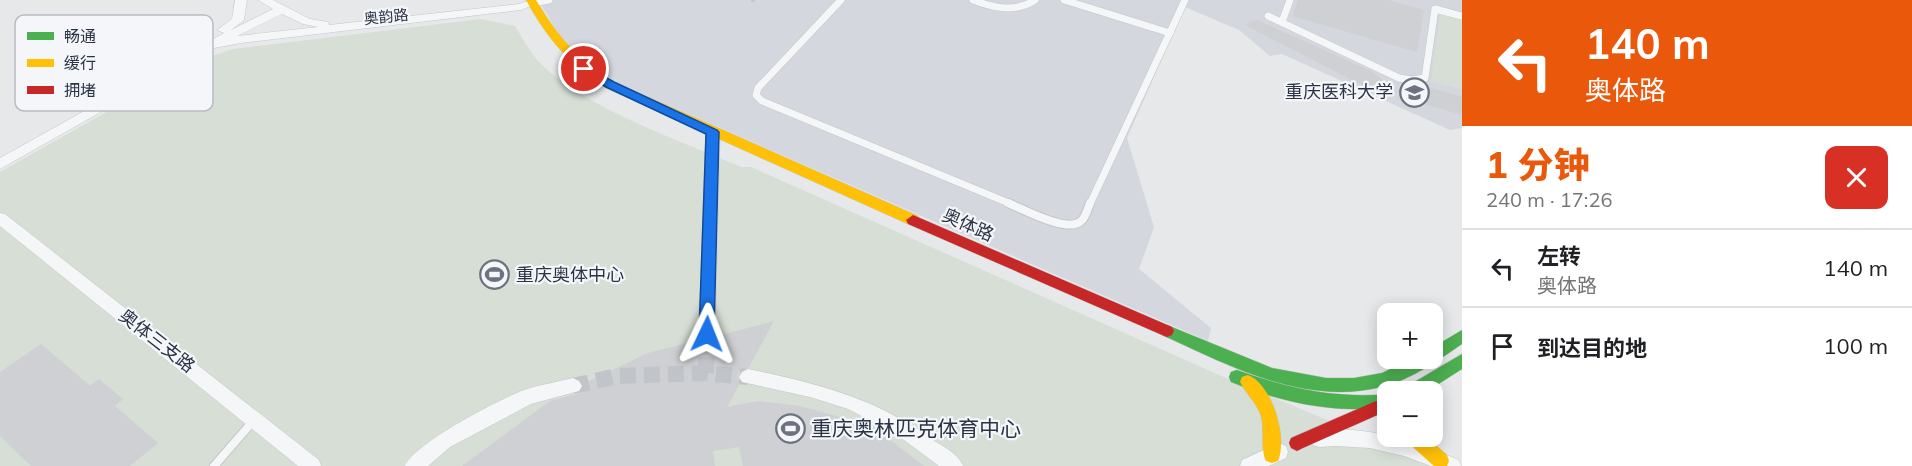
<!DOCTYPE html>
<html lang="zh">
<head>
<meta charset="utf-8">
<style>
  body { margin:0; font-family:Mulish,"Noto Sans SC",sans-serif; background:#f6f6f6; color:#202124; height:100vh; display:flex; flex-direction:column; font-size:22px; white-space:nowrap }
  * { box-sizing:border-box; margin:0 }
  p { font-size:20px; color:#757577 }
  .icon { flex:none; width:33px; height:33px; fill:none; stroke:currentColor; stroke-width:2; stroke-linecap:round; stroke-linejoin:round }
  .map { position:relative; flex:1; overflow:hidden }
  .sheet { display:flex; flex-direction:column; background:#fff; width:450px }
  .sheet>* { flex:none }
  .guide { background:#ea580c; color:#fff; overflow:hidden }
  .buttons { position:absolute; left:1377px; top:303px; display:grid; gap:12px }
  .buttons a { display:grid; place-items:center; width:66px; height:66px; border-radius:12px; background:#fff; box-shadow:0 3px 15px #0003; font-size:30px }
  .pin { position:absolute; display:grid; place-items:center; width:51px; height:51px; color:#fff; margin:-26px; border:3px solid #fff; border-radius:50%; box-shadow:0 2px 6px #0007 }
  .me { position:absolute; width:66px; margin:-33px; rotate:2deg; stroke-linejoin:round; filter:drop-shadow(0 0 4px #0008) }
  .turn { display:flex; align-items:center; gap:21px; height:126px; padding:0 24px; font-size:27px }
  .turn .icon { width:78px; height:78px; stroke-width:2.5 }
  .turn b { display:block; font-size:42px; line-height:51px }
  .round { display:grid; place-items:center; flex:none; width:63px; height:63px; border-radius:12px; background:#f6f6f6 }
  .overview { display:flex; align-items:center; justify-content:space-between; height:102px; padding:0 24px }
  h1 { font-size:36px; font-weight:800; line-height:45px; color:#ea580c }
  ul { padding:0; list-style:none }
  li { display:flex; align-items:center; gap:18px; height:78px; padding:0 24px; border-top:2px solid #e0e0e0 }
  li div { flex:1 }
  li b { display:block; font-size:22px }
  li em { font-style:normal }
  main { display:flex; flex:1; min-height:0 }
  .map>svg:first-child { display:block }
</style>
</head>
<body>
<main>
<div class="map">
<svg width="1462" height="466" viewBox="0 0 1462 466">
  <rect width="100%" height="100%" fill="#e6e8ea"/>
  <!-- built -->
  <polygon fill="#d4d7dd" points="538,0 1462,0 1462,128 1450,130 1282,54 1270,56 1239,30 1185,7 1127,138 1154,227 1139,269 1211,328 1208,341 615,82 571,48 559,34"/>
  <!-- green -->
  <g fill="#d6ded6">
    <polygon points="1440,12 1462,18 1462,90 1431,81"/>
    <path d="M481,19l34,7c8,13 15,27 26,38 47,46 139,76 200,103h10l475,211 212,88h-1438v-294l197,-111 36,-12z"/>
  </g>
  <!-- building -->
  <g fill="#ced0d3">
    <polygon points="1298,0 1388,0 1424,10 1417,52 1292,16"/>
    <polygon points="1257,20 1371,71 1383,80 1369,89 1245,25"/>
    <polygon points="1428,87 1462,97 1462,115 1425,104"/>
    <polygon points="774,321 749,367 741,370 737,376 740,383 727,407 758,401 800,406 843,418 890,440 924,466 743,466 739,447 713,451 715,466 462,466 550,401 580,393 584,387 583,384 648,353 699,340 708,343 714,341 717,336"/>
    <polygon points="41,344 90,386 99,379 123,399 115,406 158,443 130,466 31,466 0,436 0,372"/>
  </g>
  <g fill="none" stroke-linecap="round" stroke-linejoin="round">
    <!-- street-tunnel -->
    <g stroke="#c1c4c9" stroke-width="16" stroke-dasharray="16 8" stroke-linecap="butt">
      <polyline points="706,373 707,334"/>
      <polyline points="573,386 617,376 706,373 748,377"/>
    </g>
    <defs>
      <g id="lane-far1">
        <polyline points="841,0 758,88 756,95 762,101 1011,204"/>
        <path d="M973,0c21,8 42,13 62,0"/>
        <polyline points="1064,0 1170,33"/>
        <polyline points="532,3 549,0"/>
        <polyline points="1268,16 1399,78 1412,80 1425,78 1435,9 1462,16"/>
        <polyline points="1282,22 1290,0"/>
        <polyline points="1090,204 1185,0"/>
      </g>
      <g id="lane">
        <path d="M1008,203c15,6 62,32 74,17 4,-4 6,-12 8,-17"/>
        <polyline points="214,466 254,420"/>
      </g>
      <g id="street">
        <path d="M235,0h12l-3,20 -13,10 42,-21 -15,-9h15l37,19 18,3 1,3 190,-21 11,-4 8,3 -17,7 -280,33 -27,5 -214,121v-11l224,-125 -7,-3 15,-11zM282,14l21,10 15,3 -81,9z"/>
        <polygon points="713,127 720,132 715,334 713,339 707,341 701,339 699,334 706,132"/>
        <polygon points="0,213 5,214 319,460 321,466 298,466 0,226"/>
        <path d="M748,369c69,14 131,30 188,73 10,6 23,13 27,24h-24l-43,-32 -48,-25 -38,-12 -68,-15 -3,-5 3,-5z"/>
        <path d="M573,378l6,3 3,5 -3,5 -48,13 -81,43 -22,19h-23c10,-23 93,-66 119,-76 15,-5 33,-8 49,-12z"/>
        <path d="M1336,429c45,1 81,13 123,31l2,6h-30l-27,-10 -34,-8 -34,-2 -17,1 -6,-2 -3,-6 3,-6z"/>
        <polygon points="1279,443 1286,446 1288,452 1286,458 1269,466 1240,466 1242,460"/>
      </g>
      <g id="fast">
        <path d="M1167,325l105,43 54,10h28l28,-5 31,-15h19v-10l30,-18v14c-25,17 -51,36 -81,43 -77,19 -151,-21 -219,-52l-2,-4 2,-4z"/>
        <polygon points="1462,354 1462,369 1426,392 1404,392 1406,387"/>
        <path d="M1237,370c50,18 97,29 151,24v14c-56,5 -105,-5 -157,-26l-2,-5 2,-5z"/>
      </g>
      <g id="slow">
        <path d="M526,0h10c22,37 41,59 78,82l304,134 2,4 -2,4h-10l-302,-136c-38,-25 -58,-49 -80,-88z"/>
        <path d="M1248,375c24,9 40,63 30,86l-6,2 -6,-2c-6,-13 -1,-31 -5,-45 -4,-13 -15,-22 -21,-34l2,-5z"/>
        <polygon points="1404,436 1425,436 1447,455 1449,461 1447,466 1434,466 1406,441"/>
      </g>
      <g id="jam">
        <polygon points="913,215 1172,327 1174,331 1172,335 1167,337 1162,335 908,224 906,220"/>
        <polygon points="1376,401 1382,403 1384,408 1382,413 1303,448 1297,451 1291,448 1289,443 1291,438"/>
      </g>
    </defs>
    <!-- lane-far1 casing -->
    <use href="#lane-far1" stroke="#c4c6c8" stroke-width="8"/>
    <!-- lane casing -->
    <use href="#lane" stroke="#c4c6c8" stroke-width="10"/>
    <!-- street casing -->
    <use href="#street" stroke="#c4c6c8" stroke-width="1"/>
    <!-- fast casing -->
    <use href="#fast" stroke="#c4c6c8" stroke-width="1"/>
    <!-- slow casing -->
    <use href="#slow" stroke="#c4c6c8" stroke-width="1"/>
    <!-- jam casing -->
    <use href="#jam" stroke="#c4c6c8" stroke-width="1"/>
    <!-- path -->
    <polyline stroke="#c5c6ca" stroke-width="2" stroke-dasharray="4 4" stroke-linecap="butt" points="751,0 758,3"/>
    <!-- lane-far1 -->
    <use href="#lane-far1" stroke="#f5f6f7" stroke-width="7"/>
    <!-- lane -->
    <use href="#lane" stroke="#f5f6f7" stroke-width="8"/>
    <!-- street -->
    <use href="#street" fill="#f5f6f7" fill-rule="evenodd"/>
    <!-- fast -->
    <use href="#fast" fill="#4caf50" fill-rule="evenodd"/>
    <!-- slow -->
    <use href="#slow" fill="#ffc107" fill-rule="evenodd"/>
    <!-- jam -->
    <use href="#jam" fill="#c62828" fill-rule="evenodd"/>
  </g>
  <!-- route -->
  <polygon fill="#1a73e8" stroke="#114b97" stroke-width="1.5" points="584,65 614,82 717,130 719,132 714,334 712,338 707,340 701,338 699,334 706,134 606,87 580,71 580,66"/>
  <!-- icons -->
  <defs>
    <symbol id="university-ring" viewBox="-11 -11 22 22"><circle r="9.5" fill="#f4f6f9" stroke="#6c737f" stroke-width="1.5"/><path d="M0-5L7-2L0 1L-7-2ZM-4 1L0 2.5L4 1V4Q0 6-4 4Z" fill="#6c737f"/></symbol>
    <symbol id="stadium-ring" viewBox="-11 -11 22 22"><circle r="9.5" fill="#f4f6f9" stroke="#6c737f" stroke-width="1.5"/><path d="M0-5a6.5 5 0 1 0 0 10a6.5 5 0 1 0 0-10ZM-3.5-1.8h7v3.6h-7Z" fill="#6c737f"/></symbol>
  </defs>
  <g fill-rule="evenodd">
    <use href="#university-ring" x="1398" y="76" width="33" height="33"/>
    <use href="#stadium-ring" x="478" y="258" width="33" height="33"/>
    <use href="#stadium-ring" x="774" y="412" width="33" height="33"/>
  </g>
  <g text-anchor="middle" stroke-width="4.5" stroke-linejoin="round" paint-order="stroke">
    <!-- far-street labels -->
    <g font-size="15" fill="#2b3445" stroke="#f4f6f9">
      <text transform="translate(386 17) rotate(-6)" y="5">奥韵路</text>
    </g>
    <!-- poi labels -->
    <g font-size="18" fill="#2b3445" stroke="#f4f6f9" text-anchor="end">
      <text x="1393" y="98">重庆医科大学</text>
      <text x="516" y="281" text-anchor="start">重庆奥体中心</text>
    </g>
    <!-- street labels -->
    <g font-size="18" fill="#2b3445" stroke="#f4f6f9">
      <text transform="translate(968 225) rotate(24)" y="6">奥体路</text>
      <text transform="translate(157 341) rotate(38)" y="6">奥体三支路</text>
    </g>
    <!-- near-poi labels -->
    <g font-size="21" fill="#2b3445" stroke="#f4f6f9" text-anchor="start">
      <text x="811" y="436">重庆奥林匹克体育中心</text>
    </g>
  </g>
  <!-- legend -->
  <rect x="15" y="15" width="198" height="96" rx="9" fill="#f4f6f9" stroke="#b8bcc3" stroke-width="1.5"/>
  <rect x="27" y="32" width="27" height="8" fill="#4caf50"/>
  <rect x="27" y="59" width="27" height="8" fill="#ffc107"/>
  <rect x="27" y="86" width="27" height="8" fill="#c62828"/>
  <g font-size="16" fill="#2b3445">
    <text x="64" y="42">畅通</text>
    <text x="64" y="69">缓行</text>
    <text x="64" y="96">拥堵</text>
  </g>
</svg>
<div class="buttons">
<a>+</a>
<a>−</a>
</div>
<div class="pin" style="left:584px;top:69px;background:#d93025"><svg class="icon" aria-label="arrive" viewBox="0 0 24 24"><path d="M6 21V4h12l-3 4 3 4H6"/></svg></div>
<svg class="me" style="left:707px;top:334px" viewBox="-20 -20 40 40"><path d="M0-17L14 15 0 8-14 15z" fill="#1a73e8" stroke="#fff" stroke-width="4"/></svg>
</div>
<section class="sheet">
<div class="guide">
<div class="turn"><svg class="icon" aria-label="left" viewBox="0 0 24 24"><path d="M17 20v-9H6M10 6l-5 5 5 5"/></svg><div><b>140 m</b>奥体路</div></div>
</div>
<div class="overview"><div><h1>1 分钟</h1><p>240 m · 17:26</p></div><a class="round" style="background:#d93025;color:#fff"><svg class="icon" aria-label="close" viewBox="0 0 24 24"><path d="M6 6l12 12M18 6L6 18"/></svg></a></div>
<ul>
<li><svg class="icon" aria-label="left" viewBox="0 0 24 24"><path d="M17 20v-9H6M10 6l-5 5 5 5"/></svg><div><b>左转</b><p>奥体路</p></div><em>140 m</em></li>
<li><svg class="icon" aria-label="arrive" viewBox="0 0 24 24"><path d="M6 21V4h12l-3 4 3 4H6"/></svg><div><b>到达目的地</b></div><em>100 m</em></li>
</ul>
</section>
</main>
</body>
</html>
